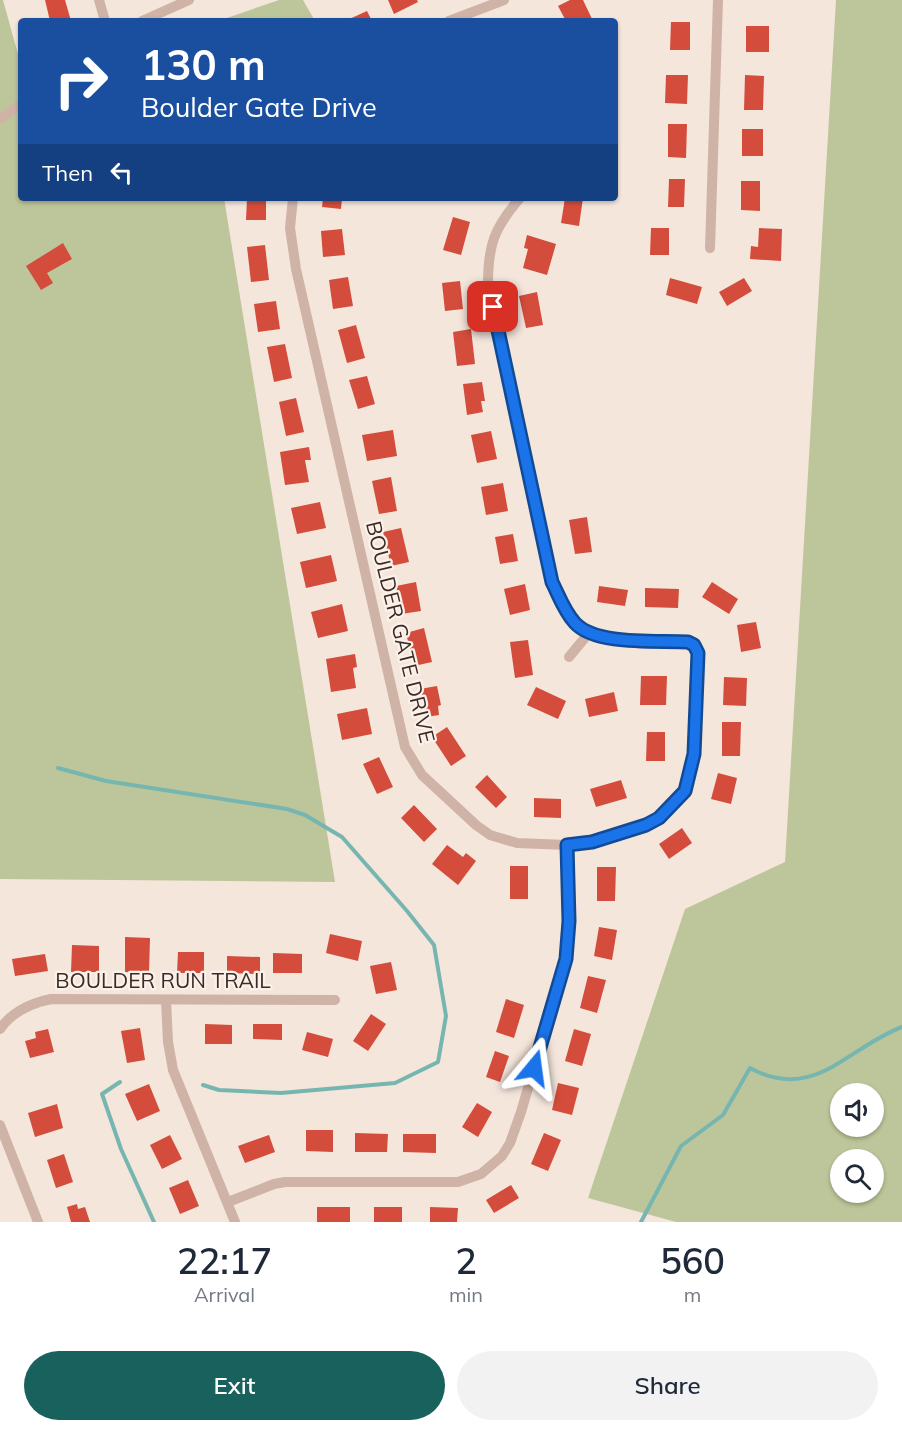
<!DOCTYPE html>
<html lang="en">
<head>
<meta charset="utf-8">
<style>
  body { margin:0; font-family:Mulish,sans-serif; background:#f2f2f3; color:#1f2937; height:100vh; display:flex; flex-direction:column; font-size:22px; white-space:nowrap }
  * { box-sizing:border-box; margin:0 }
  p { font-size:20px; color:#747a83 }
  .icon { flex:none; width:33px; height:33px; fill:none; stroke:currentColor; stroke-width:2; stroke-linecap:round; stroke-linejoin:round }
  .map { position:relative; height:1222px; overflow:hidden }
  .side { display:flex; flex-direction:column; background:#fff; flex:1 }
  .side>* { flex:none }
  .guide { position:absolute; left:18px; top:18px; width:600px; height:183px; border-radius:6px; box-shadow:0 2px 4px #0004; background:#1a4fa0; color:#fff; overflow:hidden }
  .tools { position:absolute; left:830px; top:1083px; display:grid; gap:12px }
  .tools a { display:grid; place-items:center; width:54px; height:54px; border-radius:50%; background:#fff; box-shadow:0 2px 4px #0004; font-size:30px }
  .pin { position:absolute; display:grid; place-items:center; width:51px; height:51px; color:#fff; margin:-26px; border-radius:12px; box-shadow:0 3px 9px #0006 }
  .me { position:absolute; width:66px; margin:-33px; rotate:16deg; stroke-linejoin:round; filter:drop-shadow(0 0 4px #0008) }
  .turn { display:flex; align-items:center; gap:21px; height:126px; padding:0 24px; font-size:27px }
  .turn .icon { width:78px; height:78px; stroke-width:2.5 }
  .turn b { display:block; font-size:42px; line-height:51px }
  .then { display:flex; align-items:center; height:57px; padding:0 24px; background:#0003; gap:12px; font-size:22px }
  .eta { display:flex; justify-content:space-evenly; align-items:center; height:102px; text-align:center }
  .eta b { font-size:36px; font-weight:600; line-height:42px }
  .primary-button { display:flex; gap:12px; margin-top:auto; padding:12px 24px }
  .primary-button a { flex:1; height:69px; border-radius:36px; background:#18615c; color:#fff; font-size:24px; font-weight:600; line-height:69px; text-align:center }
  .primary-button a+a { background:#f2f2f3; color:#1f2937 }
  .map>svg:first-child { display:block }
</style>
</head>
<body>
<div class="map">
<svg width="902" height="1222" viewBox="0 0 902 1222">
  <rect width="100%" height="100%" fill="#f5e6dc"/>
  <!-- green -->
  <g fill="#bdc69a" fill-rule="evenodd">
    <polygon points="0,0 3,0 21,65 21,198 224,198 335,882 0,879"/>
    <polygon points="279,0 303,0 315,21 218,21"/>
    <path d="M836,0h66v1222h-226l-88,-24 97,-289 100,-47zM840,1094h33v32h-33zM840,1160h33v32h-33z"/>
  </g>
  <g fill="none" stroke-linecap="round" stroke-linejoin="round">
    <!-- stream -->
    <g stroke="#77b6b0" stroke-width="4">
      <polyline points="58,768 106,781 287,809 305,815 342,837 407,911 434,945 446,1016 438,1062 395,1083 281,1093 219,1090 203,1085"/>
      <polyline points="120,1082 102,1094 121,1149 154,1222"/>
      <path d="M641,1222l40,-76 42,-31 27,-47c64,35 98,-21 152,-41"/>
    </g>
  </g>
  <!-- building -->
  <g fill="#d44c3b">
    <polygon points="45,0 65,0 71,21 50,21"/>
    <polygon points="388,0 417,0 418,2 394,14"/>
    <polygon points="570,0 583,0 593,21 566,21 558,6"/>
    <polygon points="367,11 372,21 345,21"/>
    <polygon points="671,22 690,22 690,50 670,50"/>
    <rect x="746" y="26" width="23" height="26"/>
    <polygon points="666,75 688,75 687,104 665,103"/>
    <polygon points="745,75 764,76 763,110 744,110"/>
    <polygon points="668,124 687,124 686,158 668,157"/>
    <rect x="742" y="129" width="21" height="27"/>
    <polygon points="669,179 685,179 684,207 668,207"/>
    <polygon points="741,181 760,181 760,211 741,210"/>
    <polygon points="247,198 266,198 266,220 246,220"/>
    <polygon points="323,198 342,198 341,209 322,207"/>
    <polygon points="565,198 583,198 579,226 561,223"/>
    <polygon points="453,217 470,222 461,255 443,250"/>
    <polygon points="651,228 669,228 669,255 650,255"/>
    <polygon points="759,228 782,229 781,261 750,259 751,246 758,247"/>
    <polygon points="342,229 345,255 323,257 321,231"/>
    <polygon points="527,235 556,244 547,275 523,268 528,249 524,248"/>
    <polygon points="63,243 72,259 47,273 53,283 41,290 26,266"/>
    <polygon points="265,245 269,280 251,282 247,247"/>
    <polygon points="348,277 353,306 333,309 329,280"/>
    <polygon points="670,278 702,287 697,304 666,295"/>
    <polygon points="744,278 752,291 727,306 719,292"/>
    <polygon points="460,281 463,309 445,311 442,283"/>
    <polygon points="537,292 543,325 526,328 519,296"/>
    <polygon points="276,301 280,329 258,332 254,304"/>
    <polygon points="356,325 365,358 347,363 338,330"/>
    <polygon points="471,329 475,364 457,366 453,332"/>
    <polygon points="285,344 292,378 274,382 267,347"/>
    <polygon points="367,376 375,404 358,409 349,380"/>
    <polygon points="482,382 485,401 481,401 483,412 467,415 463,384"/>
    <polygon points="296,398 304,432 286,436 279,402"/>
    <polygon points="393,430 397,456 367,461 362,435"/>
    <polygon points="491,431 497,459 477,463 471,435"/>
    <polygon points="309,447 311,460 305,460 309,482 285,485 280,452"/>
    <polygon points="391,477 397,511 379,514 372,481"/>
    <polygon points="503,483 508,511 486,515 481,487"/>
    <polygon points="320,502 326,528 297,534 291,508"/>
    <polygon points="587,517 592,552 575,554 569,520"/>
    <polygon points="401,528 409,562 391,566 383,532"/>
    <polygon points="513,534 518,561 500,564 495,537"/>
    <polygon points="331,555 337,581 306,588 300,562"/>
    <polygon points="416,582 421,611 401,614 396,586"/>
    <polygon points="712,582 738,599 729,614 702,597"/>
    <polygon points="525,584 530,610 510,615 504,589"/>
    <polygon points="599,586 628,590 625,606 597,602"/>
    <polygon points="645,588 679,589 678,608 645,607"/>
    <polygon points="342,604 348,631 318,638 311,612"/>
    <polygon points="756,622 761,648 741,652 737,625"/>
    <polygon points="424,628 432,662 414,666 406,633"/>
    <polygon points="528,640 533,675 515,678 510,642"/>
    <polygon points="355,654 357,667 353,668 356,688 331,692 326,659"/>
    <polygon points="641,676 667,676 666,705 640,705"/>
    <polygon points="724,677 747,678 746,706 723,705"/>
    <polygon points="437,686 441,705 438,706 439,715 426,717 420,689"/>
    <polygon points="536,687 566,701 558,719 527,705"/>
    <polygon points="614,692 618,711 589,717 585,699"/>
    <polygon points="367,708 372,734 342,740 337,714"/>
    <polygon points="722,722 741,722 740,756 722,756"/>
    <polygon points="447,727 466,756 451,766 432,737"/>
    <polygon points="647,732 665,732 665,761 646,761"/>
    <polygon points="379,757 393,787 377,794 363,764"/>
    <polygon points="718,773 737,778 731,804 711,799"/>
    <polygon points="487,775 507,797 496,808 475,787"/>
    <polygon points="621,780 627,798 596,807 590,789"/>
    <polygon points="534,798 561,799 561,818 534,817"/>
    <polygon points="414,805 437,829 424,842 401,818"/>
    <polygon points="682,828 692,843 669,859 659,844"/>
    <polygon points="447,845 463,857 466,853 476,861 458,885 432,864"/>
    <rect x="510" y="866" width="18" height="33"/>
    <polygon points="597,867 616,867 615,901 597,901"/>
    <polygon points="599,927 617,930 612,960 594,956"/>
    <polygon points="330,934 362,941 358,961 326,953"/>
    <polygon points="125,937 150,938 149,973 125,972"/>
    <polygon points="72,945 99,946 99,972 71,972"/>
    <polygon points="178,952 204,952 204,973 177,973"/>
    <polygon points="273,953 302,954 302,973 273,973"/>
    <polygon points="45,954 48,971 15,976 12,959"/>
    <polygon points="227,956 260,957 260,974 227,973"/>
    <polygon points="391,962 397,990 376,994 370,966"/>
    <polygon points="588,976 606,980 597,1013 580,1008"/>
    <polygon points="506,999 524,1005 514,1038 496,1032"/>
    <polygon points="371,1014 386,1024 368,1051 353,1041"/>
    <polygon points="205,1024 232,1025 232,1044 205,1044"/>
    <polygon points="253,1024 282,1024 282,1040 253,1039"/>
    <polygon points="140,1028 145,1060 127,1063 121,1031"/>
    <polygon points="48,1029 54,1052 30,1058 25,1041 36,1038 35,1032"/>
    <polygon points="574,1029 591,1034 582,1066 565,1061"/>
    <polygon points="307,1032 333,1039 328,1057 302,1050"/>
    <polygon points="495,1051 509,1056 500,1082 486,1077"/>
    <polygon points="558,1083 579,1088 572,1115 552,1110"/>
    <polygon points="149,1084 160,1111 137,1121 125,1094"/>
    <polygon points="477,1103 492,1112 478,1137 462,1127"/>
    <polygon points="57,1104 63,1128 35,1137 28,1113"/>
    <polygon points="306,1130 333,1130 333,1152 306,1151"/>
    <polygon points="355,1133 388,1134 387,1152 355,1152"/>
    <polygon points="544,1133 561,1140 548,1171 531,1164"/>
    <polygon points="403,1134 436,1134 436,1153 403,1152"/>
    <polygon points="170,1135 182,1159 162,1169 150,1145"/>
    <polygon points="269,1135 275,1152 245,1163 238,1146"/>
    <polygon points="64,1154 73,1182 56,1188 47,1160"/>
    <polygon points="188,1180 199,1206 180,1214 169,1188"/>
    <polygon points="511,1185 519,1198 494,1213 486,1200"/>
    <polygon points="77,1204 78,1209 85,1207 90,1222 71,1222 67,1207"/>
    <rect x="317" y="1207" width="33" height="15"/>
    <rect x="374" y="1207" width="28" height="15"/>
    <polygon points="430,1207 458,1208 457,1222 430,1222"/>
  </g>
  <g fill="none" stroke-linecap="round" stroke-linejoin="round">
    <!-- minor -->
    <g stroke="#cfb3a6" stroke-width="10">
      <polyline points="99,0 105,21"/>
      <polyline points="142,21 189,0"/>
      <polyline points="449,21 504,0"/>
      <polyline points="0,119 21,104"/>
      <path d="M293,198l-3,30 6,41 109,478 17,28 54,50 14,10 27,8 50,2 25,-3 54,-17 13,-7 26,-27 9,-37 4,-101 -4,-8 -5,-4c-31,-1 -93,5 -114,-18 -11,-12 -16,-27 -23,-41l-64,-298c0,-39 6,-56 32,-86"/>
      <polyline points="710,248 718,0"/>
      <polyline points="569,657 588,634"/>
      <polyline points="166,1000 168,1042 173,1070 235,1222"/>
      <path d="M0,1029c12,-17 32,-26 51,-30l284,1"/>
      <polyline points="0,1125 38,1222"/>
      <polyline points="228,1202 274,1184 285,1182 458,1182 481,1174 502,1156 510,1143 521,1112 566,959 569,921 567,845"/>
    </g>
  </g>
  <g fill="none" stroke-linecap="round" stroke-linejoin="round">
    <defs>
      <path id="route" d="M493,307l59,275c7,14 12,29 23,41 21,23 83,17 113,19l6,3 4,8 -4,101 -9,37 -26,27 -13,7 -54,17 -25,3 2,76 -3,38 -32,109"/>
    </defs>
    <!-- route casing -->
    <use href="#route" stroke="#114b97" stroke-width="15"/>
    <!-- route -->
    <use href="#route" stroke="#1a73e8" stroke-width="10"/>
  </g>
  <g text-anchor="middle" stroke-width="4.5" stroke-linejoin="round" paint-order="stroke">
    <!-- street labels -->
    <g font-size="21" fill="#3a2b28" stroke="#fcf1e9">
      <text transform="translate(400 632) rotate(76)" y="7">BOULDER GATE DRIVE</text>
      <text x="163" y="988">BOULDER RUN TRAIL</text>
    </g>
  </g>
</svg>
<div class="tools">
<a><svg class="icon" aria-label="sound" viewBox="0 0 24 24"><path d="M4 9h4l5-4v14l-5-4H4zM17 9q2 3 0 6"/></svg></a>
<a><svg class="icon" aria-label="search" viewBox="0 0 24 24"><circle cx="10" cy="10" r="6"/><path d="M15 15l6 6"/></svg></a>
</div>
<div class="pin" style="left:493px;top:307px;background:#d93025"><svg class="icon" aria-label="arrive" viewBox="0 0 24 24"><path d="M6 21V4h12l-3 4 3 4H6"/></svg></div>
<svg class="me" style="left:534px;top:1068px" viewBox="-20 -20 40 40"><path d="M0-17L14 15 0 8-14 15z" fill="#1a73e8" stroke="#fff" stroke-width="4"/></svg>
<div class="guide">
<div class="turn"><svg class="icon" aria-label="right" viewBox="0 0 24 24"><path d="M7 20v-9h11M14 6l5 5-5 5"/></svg><div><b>130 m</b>Boulder Gate Drive</div></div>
<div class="then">Then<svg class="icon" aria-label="left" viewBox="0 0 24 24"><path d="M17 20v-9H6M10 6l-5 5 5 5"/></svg></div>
</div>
</div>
<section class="side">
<div class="eta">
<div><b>22:17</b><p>Arrival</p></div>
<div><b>2</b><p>min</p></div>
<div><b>560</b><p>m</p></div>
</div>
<div class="primary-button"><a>Exit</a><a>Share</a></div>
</section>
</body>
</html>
